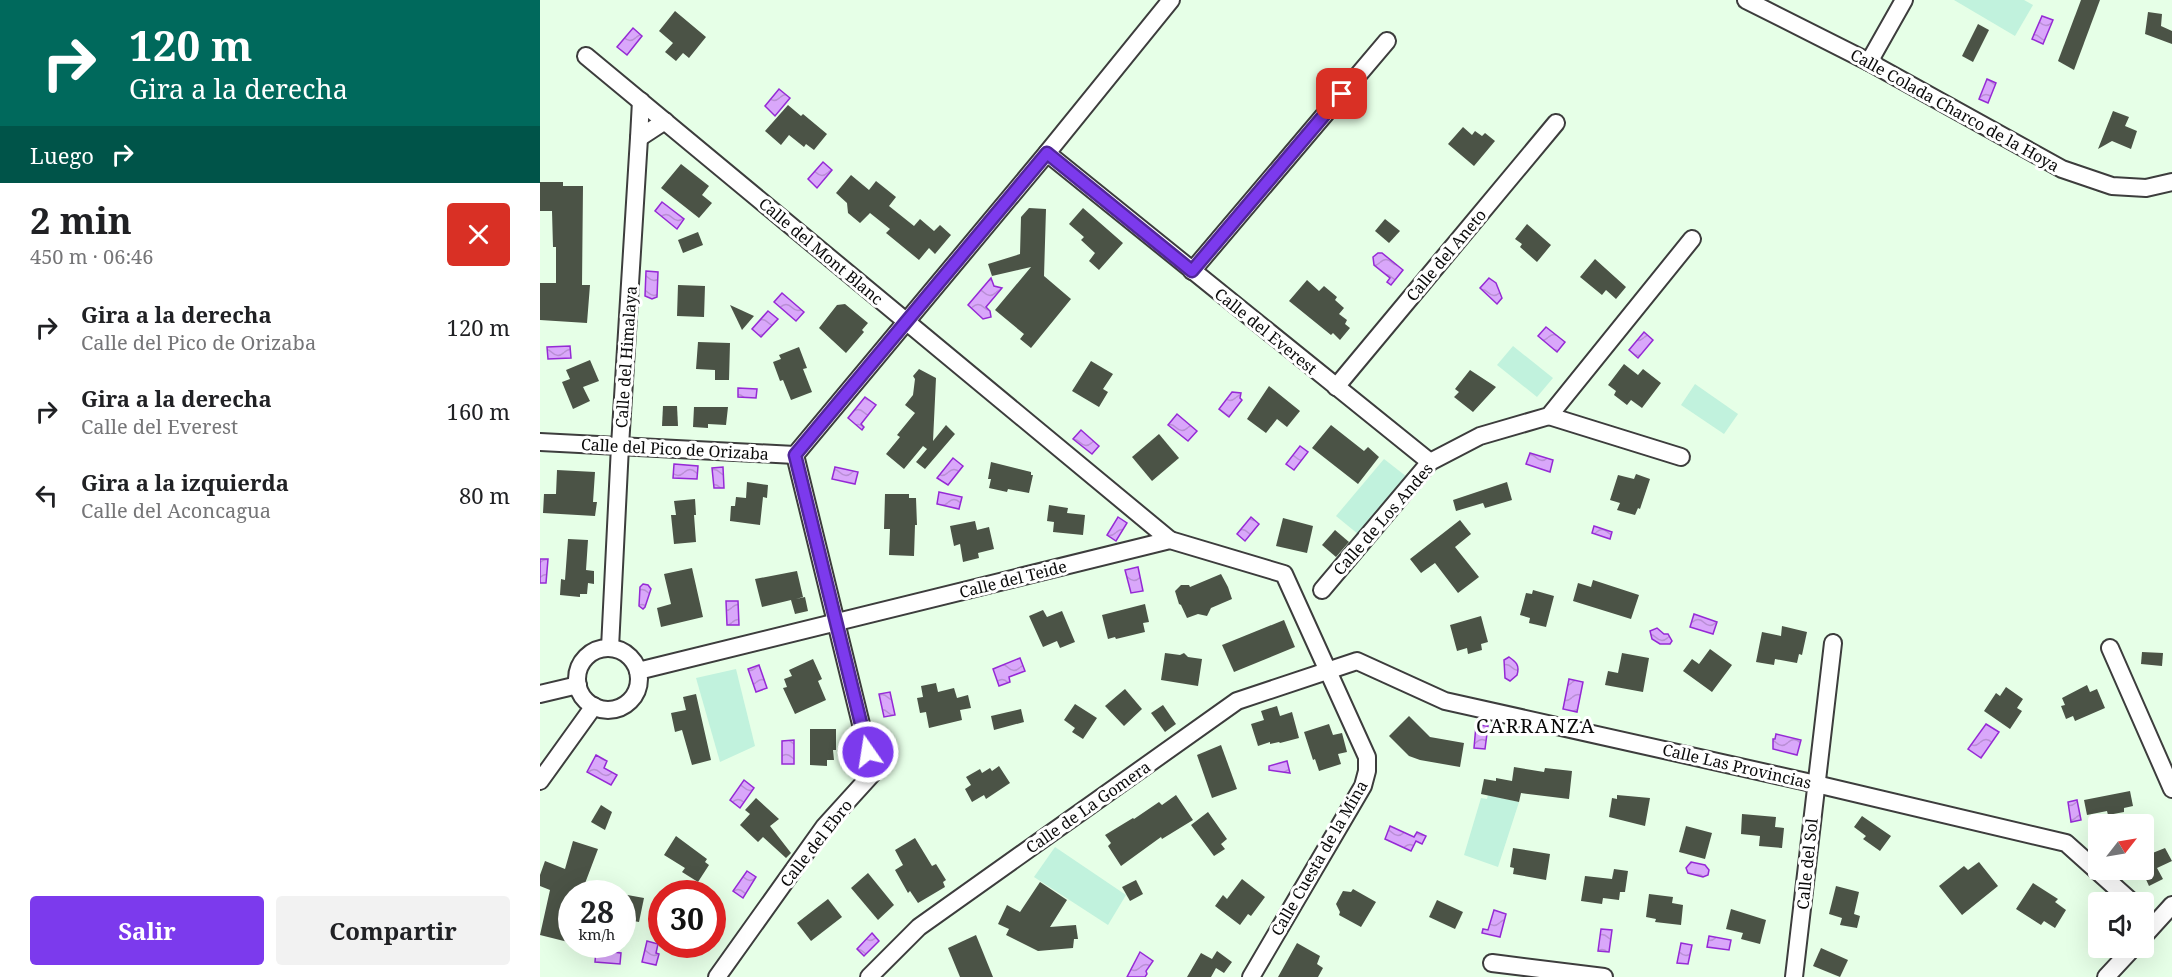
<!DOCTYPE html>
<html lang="es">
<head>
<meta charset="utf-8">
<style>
  body { margin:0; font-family:"Noto Serif",serif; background:#f2f2f2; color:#202124; height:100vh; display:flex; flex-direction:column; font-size:22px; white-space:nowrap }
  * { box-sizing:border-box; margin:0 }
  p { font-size:20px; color:#757577 }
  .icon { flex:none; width:33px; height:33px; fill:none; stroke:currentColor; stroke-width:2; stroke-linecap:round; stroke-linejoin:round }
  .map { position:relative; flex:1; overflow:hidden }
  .details { display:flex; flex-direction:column; background:#fff; width:540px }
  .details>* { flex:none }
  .banner { background:#00695c; color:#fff; overflow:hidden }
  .needle { width:39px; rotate:59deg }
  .tools { position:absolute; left:1548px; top:814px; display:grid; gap:12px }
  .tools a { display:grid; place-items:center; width:66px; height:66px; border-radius:6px; background:#fff; box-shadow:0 6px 24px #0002; font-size:30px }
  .speed { position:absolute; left:18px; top:880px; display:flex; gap:12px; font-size:30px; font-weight:700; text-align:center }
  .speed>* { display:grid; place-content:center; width:78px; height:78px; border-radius:50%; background:#fff; box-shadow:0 6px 24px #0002; line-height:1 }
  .speed small { font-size:15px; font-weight:400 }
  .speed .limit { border:9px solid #d22; background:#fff; color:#111 }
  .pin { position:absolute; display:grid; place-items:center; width:51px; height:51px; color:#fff; margin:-26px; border-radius:12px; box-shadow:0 3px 9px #0006 }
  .me { position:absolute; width:66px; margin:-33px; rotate:347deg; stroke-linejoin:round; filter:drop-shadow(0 0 4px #0008) }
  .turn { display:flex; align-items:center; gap:21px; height:126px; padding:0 30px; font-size:27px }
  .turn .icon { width:78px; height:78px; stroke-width:2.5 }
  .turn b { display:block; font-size:42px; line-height:51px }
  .then { display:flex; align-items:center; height:57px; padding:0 30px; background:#0003; gap:12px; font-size:22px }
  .round { display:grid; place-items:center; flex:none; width:63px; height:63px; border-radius:6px; background:#f2f2f2 }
  .head { display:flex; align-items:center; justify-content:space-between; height:102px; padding:0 30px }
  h1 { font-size:36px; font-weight:700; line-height:45px }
  .action { display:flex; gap:12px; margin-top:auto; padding:12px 30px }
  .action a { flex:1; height:69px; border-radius:6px; background:#7c3aed; color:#fff; font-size:24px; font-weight:700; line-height:69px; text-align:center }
  .action a+a { background:#f2f2f2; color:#202124 }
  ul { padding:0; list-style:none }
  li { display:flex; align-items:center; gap:18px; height:84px; padding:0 30px }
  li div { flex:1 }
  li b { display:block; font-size:22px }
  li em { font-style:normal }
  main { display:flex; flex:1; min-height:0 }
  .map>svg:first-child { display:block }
</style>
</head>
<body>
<main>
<section class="details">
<div class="banner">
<div class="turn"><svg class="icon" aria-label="right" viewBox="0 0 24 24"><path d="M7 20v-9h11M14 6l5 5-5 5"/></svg><div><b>120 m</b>Gira a la derecha</div></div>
<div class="then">Luego<svg class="icon" aria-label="right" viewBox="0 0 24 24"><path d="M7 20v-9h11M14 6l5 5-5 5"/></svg></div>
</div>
<div class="head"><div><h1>2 min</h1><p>450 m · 06:46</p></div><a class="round" style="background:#d93025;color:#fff"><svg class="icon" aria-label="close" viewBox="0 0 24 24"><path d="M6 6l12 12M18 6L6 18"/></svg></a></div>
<ul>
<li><svg class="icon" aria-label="right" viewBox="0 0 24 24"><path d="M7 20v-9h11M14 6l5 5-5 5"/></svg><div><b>Gira a la derecha</b><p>Calle del Pico de Orizaba</p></div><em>120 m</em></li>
<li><svg class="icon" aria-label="right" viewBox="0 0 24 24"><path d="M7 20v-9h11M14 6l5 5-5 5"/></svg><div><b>Gira a la derecha</b><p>Calle del Everest</p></div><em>160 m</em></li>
<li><svg class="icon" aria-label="left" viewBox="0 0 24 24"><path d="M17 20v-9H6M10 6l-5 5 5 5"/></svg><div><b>Gira a la izquierda</b><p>Calle del Aconcagua</p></div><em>80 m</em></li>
</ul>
<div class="action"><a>Salir</a><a>Compartir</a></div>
</section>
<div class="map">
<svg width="1632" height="977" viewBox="0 0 1632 977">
  <defs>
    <pattern id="water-waves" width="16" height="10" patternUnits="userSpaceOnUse" patternTransform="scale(1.5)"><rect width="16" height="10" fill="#d9a7fa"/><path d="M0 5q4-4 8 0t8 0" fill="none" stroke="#b98ed5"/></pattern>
  </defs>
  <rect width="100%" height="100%" fill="#e6ffe7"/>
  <!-- pitch -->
  <g fill="#c1f2dd">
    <polygon points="1414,0 1484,0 1493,5 1475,36"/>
    <polygon points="973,346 1013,378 997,397 957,365"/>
    <polygon points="1155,384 1198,414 1184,434 1141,405"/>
    <polygon points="844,459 867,477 818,534 796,516"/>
    <polygon points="196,669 215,746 180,762 156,678"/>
    <polygon points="948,795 979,802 958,867 924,855 941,798 947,799"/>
    <polygon points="515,847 586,895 568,925 494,877"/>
  </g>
  <!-- water -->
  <g fill="url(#water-waves)" stroke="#952ad5" stroke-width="1.5">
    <polygon points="1502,16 1513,20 1503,44 1492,39"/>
    <polygon points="93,28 102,36 87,55 77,47"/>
    <polygon points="1447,79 1456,83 1448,103 1439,99"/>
    <polygon points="239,89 250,98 235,116 225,106"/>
    <polygon points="283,162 292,170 277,188 268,179"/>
    <polygon points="122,202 144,219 137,229 115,211"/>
    <polygon points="838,253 842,253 863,270 851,285 847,282 850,278 834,265 833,257"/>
    <polygon points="106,271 118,272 117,297 112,299 105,296"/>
    <polygon points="451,278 454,286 462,288 446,307 450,311 451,317 443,319 428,305"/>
    <polygon points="949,278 956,283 962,298 957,304 940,288"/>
    <polygon points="242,293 264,312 256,321 234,302"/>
    <polygon points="228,311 238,319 221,337 212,329"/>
    <polygon points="1006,327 1025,342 1017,352 998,336"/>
    <polygon points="1104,332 1113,340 1098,358 1089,350"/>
    <polygon points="30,346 31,358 8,359 7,347"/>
    <polygon points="198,388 217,389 216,398 198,397"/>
    <polygon points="692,392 701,393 700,398 702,400 689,417 679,409"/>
    <polygon points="325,397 336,405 321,424 324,427 322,430 308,418"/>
    <polygon points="637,414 657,431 648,441 628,425"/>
    <polygon points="541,430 559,446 552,454 533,439"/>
    <polygon points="760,446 768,452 754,470 746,464"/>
    <polygon points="990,453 1013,460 1010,472 986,464"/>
    <polygon points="413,458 423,466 408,485 397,478"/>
    <polygon points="134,464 158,466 157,479 133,478"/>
    <polygon points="183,467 184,488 174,488 172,468"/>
    <polygon points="295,467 318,472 315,484 292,479"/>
    <polygon points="399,492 422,497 419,509 397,504"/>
    <polygon points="578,517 587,523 576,541 567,535"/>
    <polygon points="711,517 719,524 705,541 697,534"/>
    <polygon points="1054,526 1072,532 1070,539 1052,533"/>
    <polygon points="0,559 8,559 6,583 0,583"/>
    <polygon points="598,567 603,591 591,593 585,570"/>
    <polygon points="103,584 108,585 111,589 105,607 103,609 99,606 100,587"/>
    <polygon points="186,601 198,601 199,625 187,625"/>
    <polygon points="1154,614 1177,622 1173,634 1150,627"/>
    <polygon points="1117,628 1124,634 1128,634 1132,641 1130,644 1120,644 1112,639 1110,631"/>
    <path d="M969,657c7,5 11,8 8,18l-7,6 -5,-3 -1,-18z"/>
    <polygon points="480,658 485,671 469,677 470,682 459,686 453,669"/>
    <polygon points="219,665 227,688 216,692 208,669"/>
    <polygon points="1029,679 1043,682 1037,712 1023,709"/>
    <polygon points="350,692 355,715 344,717 339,694"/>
    <polygon points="1446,724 1459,732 1441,758 1428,749"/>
    <polygon points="936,725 948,726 945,749 934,748"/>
    <polygon points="1236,734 1261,740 1257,755 1233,749 1233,739 1235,739"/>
    <polygon points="254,740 254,764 242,764 242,741"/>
    <polygon points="56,755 67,761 64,768 77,775 71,785 47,772"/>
    <polygon points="747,761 750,773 729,770 729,766"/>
    <polygon points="204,780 214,788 200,808 190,800"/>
    <polygon points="1537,800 1541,820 1531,822 1528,802"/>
    <polygon points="850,826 874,837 877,832 886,836 882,844 876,841 871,851 845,839"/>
    <polygon points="1151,862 1165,865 1169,870 1168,875 1163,877 1148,873 1146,868"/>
    <polygon points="207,871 216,877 203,898 193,891"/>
    <polygon points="954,910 966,914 960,937 942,933 943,929 948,930"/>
    <polygon points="1061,929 1072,930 1069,952 1058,951"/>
    <polygon points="332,933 339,941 324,956 317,949"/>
    <polygon points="1169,936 1191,940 1189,950 1167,947"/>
    <polygon points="107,941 118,944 116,953 119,954 116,965 102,962"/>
    <polygon points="1141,943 1152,945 1148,964 1137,963"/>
    <polygon points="60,948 65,951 81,953 80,964 55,962 56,950"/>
    <polygon points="600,952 613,961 606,971 607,974 605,977 587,977"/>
  </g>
  <!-- building -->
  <g fill="#4b5346">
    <polygon points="1541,0 1560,0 1534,70 1518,61"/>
    <polygon points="135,11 166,37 149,58 143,53 136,61 125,52 133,43 119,31"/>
    <polygon points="1608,12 1622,14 1621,26 1632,31 1632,44 1605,34"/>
    <polygon points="1438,24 1449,30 1433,62 1422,56"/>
    <polygon points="248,105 261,116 263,114 287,134 274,150 266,144 264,147 249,135 241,145 225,131"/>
    <polygon points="1573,111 1589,117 1585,126 1597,131 1591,149 1572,141 1558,149"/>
    <polygon points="923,127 932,135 935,131 942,136 945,133 955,141 934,166 908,144"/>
    <polygon points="141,164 169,186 162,195 172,203 159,218 121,188"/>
    <polygon points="311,175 329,190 336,181 356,197 349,206 374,226 380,219 394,231 400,225 411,235 395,254 389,248 379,260 346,233 350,229 330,213 320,223 308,213 307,203 296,193"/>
    <polygon points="0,182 23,182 23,186 43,186 42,285 50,285 47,323 0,320 0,283 16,283 16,247 13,247 12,211 0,211"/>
    <polygon points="489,208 506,209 504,276 531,299 491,348 480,339 484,334 455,310 491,267 452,276 448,264 480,254 481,217"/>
    <polygon points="543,208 583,243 559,270 549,261 555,253 541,240 544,237 529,224"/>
    <polygon points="845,219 860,231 849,243 835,231"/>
    <polygon points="987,224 1011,245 997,262 980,247 982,244 975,239"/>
    <polygon points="158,232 163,245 143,253 138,240"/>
    <polygon points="1055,259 1086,287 1076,299 1066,290 1062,295 1040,277"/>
    <polygon points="767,280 779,291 784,286 797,297 795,300 804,308 799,314 807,320 805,324 810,328 800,340 793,333 791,335 749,301"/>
    <polygon points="138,285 165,286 164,317 137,316"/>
    <polygon points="305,304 328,323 322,330 324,332 306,353 279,328 297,305"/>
    <polygon points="190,305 214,316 202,330"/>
    <polygon points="158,342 190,343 189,380 175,380 175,370 156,369"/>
    <polygon points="259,347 267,368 263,369 272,392 251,400 243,380 240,381 233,362 241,359 239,355"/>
    <polygon points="50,360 59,381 43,387 50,401 33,409 22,382 30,379 26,370"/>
    <polygon points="551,361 573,374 563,389 568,392 559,407 532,391"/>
    <polygon points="1084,364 1098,375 1103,369 1121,383 1102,408 1091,400 1087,405 1074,395 1076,391 1068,385"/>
    <polygon points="379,369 396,378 393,441 406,425 415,434 385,469 376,462 387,449 383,446 364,469 346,454 360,437 357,435 375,413 365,405 373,395 375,379 373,376"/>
    <polygon points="930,370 956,387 933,412 914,397 919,392 915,389"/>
    <polygon points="729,386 760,411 747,427 737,419 726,433 707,419"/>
    <polygon points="123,406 137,406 138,426 122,426"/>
    <polygon points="154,407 188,407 186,425 168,424 168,428 153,427"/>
    <polygon points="791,425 824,451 828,447 839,457 818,484 772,448"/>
    <polygon points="619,434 639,458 612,481 592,457"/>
    <polygon points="451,462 491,472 491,475 493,475 489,493 468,489 467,492 449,488 451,479 448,479"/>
    <polygon points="17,470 55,472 53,502 57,502 55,516 3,513 4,494 16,494"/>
    <polygon points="1096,474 1110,479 1100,509 1098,508 1095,515 1077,510 1080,503 1070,500 1078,475 1094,479"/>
    <polygon points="207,482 228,485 227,498 223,497 220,525 190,521 191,506 195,506 196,497 206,498"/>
    <polygon points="967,482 972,500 945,508 943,503 916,511 913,500"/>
    <polygon points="345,494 369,494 369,498 376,498 377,525 375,525 374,556 349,555 350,529 344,529"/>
    <polygon points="155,499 156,515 154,515 156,542 134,544 131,515 136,515 134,501"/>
    <polygon points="509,505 528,508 527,513 545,515 543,535 513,532 514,522 507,521"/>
    <polygon points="743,518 773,526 767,553 736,546"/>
    <polygon points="920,520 931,534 915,547 939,577 918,593 895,563 881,573 870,559"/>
    <polygon points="435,521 437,530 449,527 454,549 438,553 439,558 423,562 420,544 414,546 410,526"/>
    <polygon points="795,530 809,542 796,557 782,545"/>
    <polygon points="28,539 48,540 46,570 54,571 54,584 48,583 47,594 40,594 40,597 20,595 21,579 25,580"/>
    <polygon points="152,568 163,617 121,627 117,608 131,604 124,574"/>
    <polygon points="257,571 263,597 256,599 265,597 268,611 255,614 251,600 222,607 215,579"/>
    <polygon points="681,574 688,587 692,599 671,608 667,616 658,614 647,618 641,605 639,604 635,591 641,585 649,585 650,587"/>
    <polygon points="1053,580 1099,595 1091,619 1033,601 1038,583 1051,587"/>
    <polygon points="993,590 1014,596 1006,627 989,623 990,618 980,615 986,593 992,594"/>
    <polygon points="605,604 609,622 603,623 605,632 576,639 575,637 568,639 562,615"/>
    <polygon points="503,610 507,617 522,611 535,642 520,648 517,641 503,647 489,616"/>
    <polygon points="941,616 948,642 941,644 942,650 928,654 927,648 917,651 910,625"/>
    <polygon points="744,620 755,647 694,672 682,645"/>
    <polygon points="1242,626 1267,632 1262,655 1259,654 1257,663 1235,659 1234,665 1216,662 1222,632 1241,636"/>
    <polygon points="1170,649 1192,665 1172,692 1143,671 1152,659 1159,664"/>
    <polygon points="1602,652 1623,653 1622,666 1601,664"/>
    <polygon points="625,653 640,655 644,653 648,657 662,659 658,686 621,680"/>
    <polygon points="1082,653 1109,658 1103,692 1065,685 1068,671 1078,673"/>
    <polygon points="273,659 282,679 278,681 286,700 255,714 243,688 247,687 244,679 252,676 249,670"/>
    <polygon points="396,683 398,692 414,688 417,698 428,695 431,708 420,710 422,720 389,728 386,712 380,713 377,698 383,697 381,686"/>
    <polygon points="1547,685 1550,692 1557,689 1565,708 1535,721 1533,716 1526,719 1521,706 1525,705 1522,698"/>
    <polygon points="1466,687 1483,699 1477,708 1482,711 1470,729 1444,711 1456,693 1460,696"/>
    <polygon points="585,689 602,709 584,726 565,706"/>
    <polygon points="156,694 171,760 152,765 142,730 135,732 131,713 146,710 143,697"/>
    <polygon points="535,704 557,718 543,739 532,732 535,728 524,720"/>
    <polygon points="623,705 636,724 625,732 611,713"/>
    <polygon points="737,706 740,716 752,712 759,738 740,743 739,742 730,744 730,742 718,746 711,724 724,720 721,711"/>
    <polygon points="481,709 484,722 454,730 451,716"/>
    <polygon points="869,716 890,737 924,743 920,767 880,760 869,756 849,736"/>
    <polygon points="789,724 793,735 802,733 807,752 798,754 801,764 779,771 775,759 773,760 764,732"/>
    <polygon points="270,729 296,729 296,750 293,750 294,760 287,760 287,766 270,765"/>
    <polygon points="681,745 697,789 672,798 657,755"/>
    <polygon points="459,766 470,783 446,799 444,795 432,802 425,789 431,785 426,777 440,769 442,773 450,768 452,771"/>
    <polygon points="974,767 1004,772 1005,768 1032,771 1029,799 981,793 979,802 941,794 944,779 956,781 956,778 972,781"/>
    <polygon points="1590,791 1593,806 1584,808 1584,812 1568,815 1567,811 1547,815 1544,800"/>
    <polygon points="636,795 653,820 622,839 621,837 581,866 568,846 571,843 565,835 593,818 594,819 619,802 622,805"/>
    <polygon points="1077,795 1110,798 1105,826 1069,817 1072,798 1077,799"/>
    <polygon points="216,798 239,819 230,826 251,853 246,858 223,837 218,842 200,825 210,814 205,810"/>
    <polygon points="61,805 72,812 65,830 51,822"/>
    <polygon points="668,812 687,839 681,844 685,849 674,856 651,825"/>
    <polygon points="1202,814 1236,817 1235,827 1244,828 1242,848 1219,846 1220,836 1201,834"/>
    <polygon points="1322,816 1351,836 1340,851 1323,839 1326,836 1314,827"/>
    <polygon points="1146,826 1172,833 1165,859 1139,852"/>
    <polygon points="136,836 167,859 165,862 169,865 158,882 142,872 145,868 124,855"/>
    <polygon points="375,838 392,866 396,864 406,880 403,882 405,887 378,903 370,891 368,893 355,870 363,865 355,850"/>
    <polygon points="33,841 58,849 41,894 32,894 32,943 0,935 10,890 0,886 0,875 5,861 25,869"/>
    <polygon points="1604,841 1610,854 1625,848 1632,861 1617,868 1623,879 1609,886 1604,875"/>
    <polygon points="973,848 1010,854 1006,880 973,874 974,868 970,867"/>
    <polygon points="1439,862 1458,886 1422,915 1399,886 1424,866 1428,870"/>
    <polygon points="1074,869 1088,871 1085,892 1080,892 1079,900 1063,898 1062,904 1041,901 1045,876 1072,879"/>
    <polygon points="328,873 354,905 338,920 311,888"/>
    <polygon points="702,879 725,897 711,916 708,914 700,925 675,906 683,895 687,899"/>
    <polygon points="596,880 603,894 590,901 582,887"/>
    <polygon points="500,882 527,900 510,927 536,925 538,939 534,939 533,948 498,951 466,935 469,929 458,924 467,905 480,912"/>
    <polygon points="1493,883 1518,899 1515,902 1526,910 1515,928 1504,921 1501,925 1476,909"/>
    <polygon points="1296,886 1319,892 1314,914 1320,916 1317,928 1300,925 1302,918 1289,914"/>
    <polygon points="813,889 836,902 821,927 799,915 800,912 796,904 803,891 811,892"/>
    <polygon points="82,894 104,898 99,922 82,919"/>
    <polygon points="1109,894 1133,897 1132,903 1143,905 1141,925 1115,922 1116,919 1106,917"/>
    <polygon points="288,899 302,917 271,941 257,923"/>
    <polygon points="897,900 923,912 915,929 889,917"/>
    <polygon points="1191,909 1226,920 1220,944 1201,939 1203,933 1186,929"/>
    <polygon points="436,935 453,977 420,977 408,948"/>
    <polygon points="757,943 780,956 777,964 783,968 778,977 738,977"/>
    <polygon points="1281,948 1308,960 1300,977 1273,966"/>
    <polygon points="677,951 692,962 684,973 676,968 671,977 647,977 661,953 672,959"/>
  </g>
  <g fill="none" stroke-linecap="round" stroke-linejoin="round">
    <defs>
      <g id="street">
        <polyline points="1206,0 1329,62 1522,169 1572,186 1606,188 1632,182"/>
        <polyline points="46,56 630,540"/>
        <polyline points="1329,62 1364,0"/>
        <polyline points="101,101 99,138 125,121"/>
        <polyline points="507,153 890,462"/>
        <polyline points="652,271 847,41"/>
        <polyline points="796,387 1016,123"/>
        <polyline points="1009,416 1141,457"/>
        <polyline points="0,442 255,455 507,153 631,0"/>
        <polyline points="782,590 890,462 940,436 1009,416 1152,239"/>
        <polyline points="70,648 80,446 99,138"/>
        <polyline points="1570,648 1632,789"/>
        <circle cx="68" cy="679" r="31"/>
        <polyline points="98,671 630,540 744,574 827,757 827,771 823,786 711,977"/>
        <polyline points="0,694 38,685"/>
        <polyline points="0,781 54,706"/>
        <polyline points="1604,936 1632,905"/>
        <polyline points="952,963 1064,977"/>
        <polyline points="177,977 284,827 333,773 255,455"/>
        <polyline points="329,977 379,927 697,701 817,661 905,701 1276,784 1526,843 1593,903"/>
        <polyline points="1254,977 1293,643"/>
        <polyline points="1566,977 1593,948"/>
      </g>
    </defs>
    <!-- street casing -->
    <use href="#street" stroke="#3d3d3d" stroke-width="20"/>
    <!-- street -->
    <use href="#street" stroke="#fff" stroke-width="16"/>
  </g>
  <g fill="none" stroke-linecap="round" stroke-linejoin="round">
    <defs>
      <polyline id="route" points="328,752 255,455 507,153 652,271 802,94"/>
    </defs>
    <!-- route casing -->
    <use href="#route" stroke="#51269a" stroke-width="15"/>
    <!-- route -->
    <use href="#route" stroke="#7c3aed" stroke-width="10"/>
  </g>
  <g text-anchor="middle" stroke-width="6" stroke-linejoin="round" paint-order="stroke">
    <!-- street labels -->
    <g font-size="16" fill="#0a0a0a" stroke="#fff">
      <text transform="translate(1415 110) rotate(29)" y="6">Calle Colada Charco de la Hoya</text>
      <text transform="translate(281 251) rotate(40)" y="6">Calle del Mont Blanc</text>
      <text transform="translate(906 255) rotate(-50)" y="6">Calle del Aneto</text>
      <text transform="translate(726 331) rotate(39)" y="6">Calle del Everest</text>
      <text transform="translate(86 357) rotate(-86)" y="6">Calle del Himalaya</text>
      <text transform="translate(135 449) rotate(3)" y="6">Calle del Pico de Orizaba</text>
      <text transform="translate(843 519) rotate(-49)" y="6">Calle de Los Andes</text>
      <text transform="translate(473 579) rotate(-14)" y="6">Calle del Teide</text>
      <text transform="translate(1197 766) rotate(13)" y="6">Calle Las Provincias</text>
      <text transform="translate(548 807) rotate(-35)" y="6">Calle de La Gomera</text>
      <text transform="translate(276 843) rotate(-52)" y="6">Calle del Ebro</text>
      <text transform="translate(779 858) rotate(-60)" y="6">Calle Cuesta de la Mina</text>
      <text transform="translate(1267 864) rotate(-84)" y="6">Calle del Sol</text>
    </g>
    <!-- quarter labels -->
    <g font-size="20" letter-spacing="1.5" fill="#0a0a0a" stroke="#fff">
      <text x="996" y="733">CARRANZA</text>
    </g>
  </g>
</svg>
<div class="tools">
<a><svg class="needle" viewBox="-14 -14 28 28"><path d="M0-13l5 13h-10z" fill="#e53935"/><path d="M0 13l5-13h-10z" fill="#757577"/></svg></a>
<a><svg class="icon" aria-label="sound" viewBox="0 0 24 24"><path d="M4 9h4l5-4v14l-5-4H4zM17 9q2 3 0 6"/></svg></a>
</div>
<div class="speed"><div>28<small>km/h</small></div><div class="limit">30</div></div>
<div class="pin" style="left:802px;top:94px;background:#d93025"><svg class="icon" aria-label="arrive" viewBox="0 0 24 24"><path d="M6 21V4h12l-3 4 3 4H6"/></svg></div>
<svg class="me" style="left:328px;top:752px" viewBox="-20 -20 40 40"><circle r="17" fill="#7c3aed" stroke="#fff" stroke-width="3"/><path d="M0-11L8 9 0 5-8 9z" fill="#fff"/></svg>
</div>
</main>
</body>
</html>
